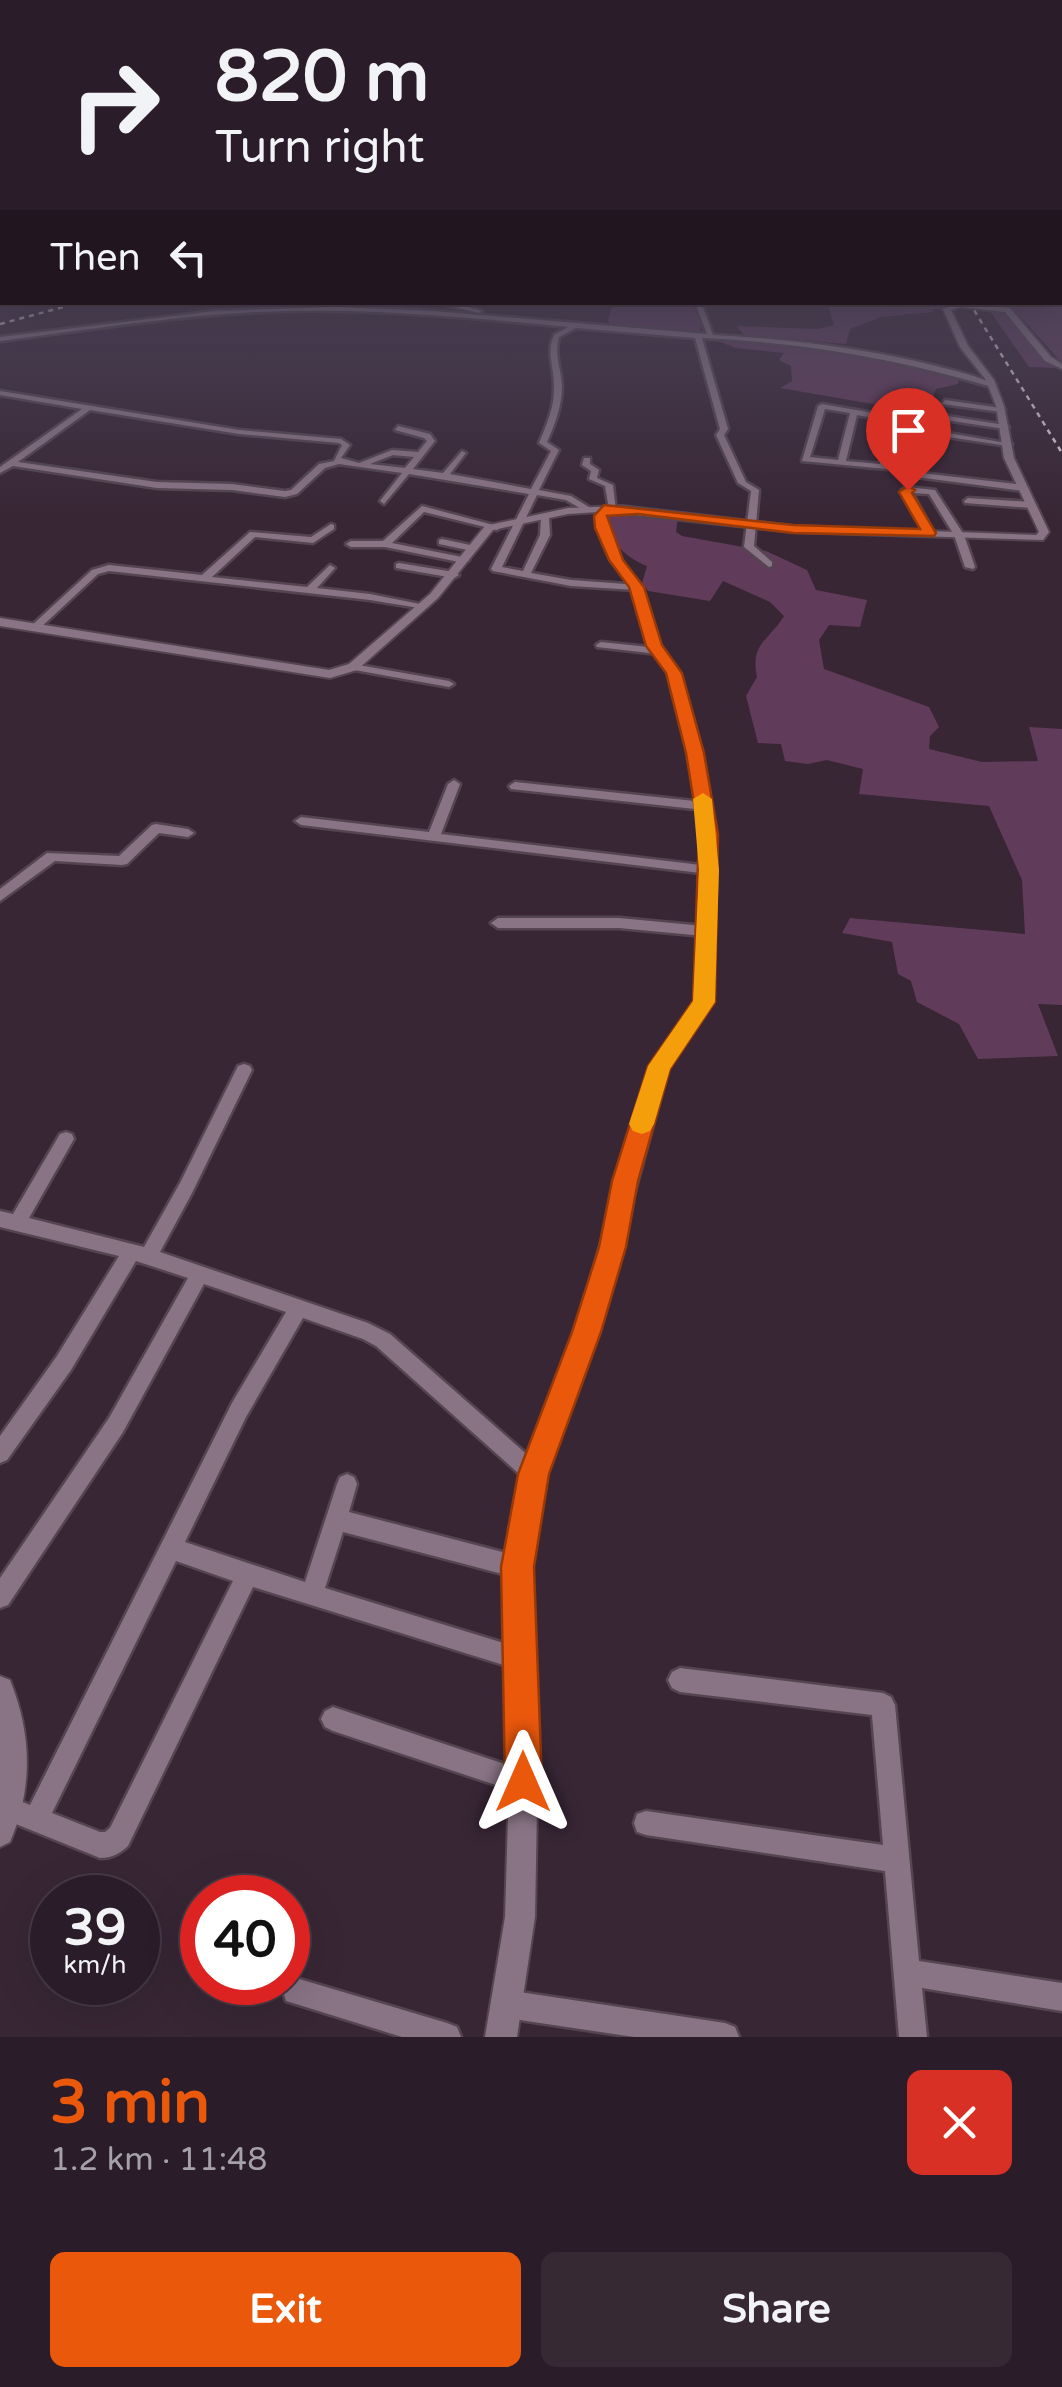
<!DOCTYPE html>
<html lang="en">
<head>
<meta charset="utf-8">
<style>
  body { margin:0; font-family:"Varela Round",sans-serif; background:#362934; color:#f1f3f6; height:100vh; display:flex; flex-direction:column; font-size:38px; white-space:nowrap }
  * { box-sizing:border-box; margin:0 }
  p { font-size:32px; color:#a5a1a8 }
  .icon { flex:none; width:55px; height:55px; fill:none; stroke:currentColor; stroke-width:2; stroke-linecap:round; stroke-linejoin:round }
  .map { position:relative; height:2037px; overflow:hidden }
  .drawer { display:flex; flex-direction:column; background:#2a1c28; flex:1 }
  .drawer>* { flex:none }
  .guide { position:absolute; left:0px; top:0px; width:1062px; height:305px; box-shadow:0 10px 40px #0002,0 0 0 2px #463a45; background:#2a1c28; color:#f1f3f6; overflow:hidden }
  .speed { position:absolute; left:30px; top:1875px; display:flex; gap:20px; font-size:50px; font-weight:700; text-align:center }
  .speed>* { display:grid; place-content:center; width:130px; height:130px; border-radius:50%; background:#2a1c28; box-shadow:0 10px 40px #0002,0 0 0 2px #463a45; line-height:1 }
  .speed small { font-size:25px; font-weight:400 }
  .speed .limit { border:15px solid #d22; background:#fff; color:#111 }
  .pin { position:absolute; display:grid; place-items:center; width:85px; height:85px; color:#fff; margin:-102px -42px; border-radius:50% 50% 50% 0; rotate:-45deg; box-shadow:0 0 10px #0007 }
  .pin .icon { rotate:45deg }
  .me { position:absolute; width:110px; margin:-55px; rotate:0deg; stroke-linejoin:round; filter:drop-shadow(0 0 8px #0008) }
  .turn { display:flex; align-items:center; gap:35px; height:210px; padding:0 50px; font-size:45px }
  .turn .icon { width:130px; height:130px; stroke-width:2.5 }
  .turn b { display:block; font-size:70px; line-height:85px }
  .then { display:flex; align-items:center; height:95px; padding:0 50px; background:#0003; gap:20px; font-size:38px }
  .round { display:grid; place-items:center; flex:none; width:105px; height:105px; border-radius:15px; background:#362934 }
  .summary { display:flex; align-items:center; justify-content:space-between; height:170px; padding:0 50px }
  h1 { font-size:60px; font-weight:700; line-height:75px; color:#ea580c }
  .button { display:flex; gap:20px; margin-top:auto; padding:20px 50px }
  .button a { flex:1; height:115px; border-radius:15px; background:#ea580c; color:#fff; font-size:40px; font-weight:700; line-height:115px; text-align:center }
  .button a+a { background:#362934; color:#f1f3f6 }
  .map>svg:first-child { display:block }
</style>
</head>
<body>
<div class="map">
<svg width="1062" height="2037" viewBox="0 0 1062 2037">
  <rect width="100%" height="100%" fill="#382635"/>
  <!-- green -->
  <g fill="#603c5a">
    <polygon points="613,303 692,303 702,327 699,332 610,324 608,320"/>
    <polygon points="982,303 1062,303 1062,363 1019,315 1009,308"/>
    <polygon points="828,305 932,308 933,312 881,317 850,329 846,344 744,335 736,326 818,329 834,325"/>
    <path d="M987,307c32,6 44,43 69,61l-27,-1z"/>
    <path d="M717,337c82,12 163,18 242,43l-1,4 -22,5 -4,10 -42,8 -110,-19 12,-7 -1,-15 -12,-6 5,-7 -48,-5 -24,-9z"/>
    <path d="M609,511l69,6 -2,15 6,4 84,15 41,19 9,20 51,10 -7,27 -31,-2 -10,15 5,29 105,38 10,20 -9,9 -1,13 53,13 56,-1 -9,-34 33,2v276l-24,-1 20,52 -80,3 -19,-35 -42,-22 -6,-21 -13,-7 -6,-32 -50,-9 8,-15 175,16 -3,-54 -33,-74 -130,-12 4,-25 -36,-9 -19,4 -23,-3 -4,-17 -23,-1 -12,-47 11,-19c-7,-34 11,-35 27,-61l-14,-14 -47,-21 -13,20 -62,-10 -6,-8 5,-17c-20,-7 -48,-31 -38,-55z"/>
  </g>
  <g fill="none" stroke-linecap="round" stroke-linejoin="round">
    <defs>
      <g id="minor">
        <polygon points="1060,252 1062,253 1062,258 1060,257"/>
        <polygon points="1062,268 1062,275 1060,276 1060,269"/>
        <polygon points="435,302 449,302 482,311 479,313"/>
        <path d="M695,302h6l12,33c75,4 150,13 223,31 20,5 42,10 60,19l-4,2c-99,-29 -186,-44 -290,-49l26,91 -4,6 22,47 13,8 -5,56 18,16v4l-3,1 -25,-20 7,-56 -13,-8 -22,-48 4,-6 -25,-91 -119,-10 -17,9c-5,18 2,31 3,49 0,20 -7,38 -15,56l12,8 -20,40 32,6 21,13 -7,2 -19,-11 -29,-5 -35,72 21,4 17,-36 1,-18 4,-3 4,3 1,18 -19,38 40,7 68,5 2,2 -5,3 -65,-4 -78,-15 -2,-2 38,-75 -120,-20 -25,30 -4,-3 22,-28 -63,-9 -14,4 -28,26 -12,3 -53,-7 -75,-2 -144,-22 -13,7v-6l82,-58 -82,-14v-4l239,39 102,9 9,6 -9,13 18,5 33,-13 26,2 9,-11 -3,-3 -29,-8 3,-4 32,8 5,7 -22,28 30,4 19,-22 4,2 -16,21 81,15 20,-38 -12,-8c8,-19 16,-37 15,-58 0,-19 -8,-32 0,-50l14,-8c-93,-9 -187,-18 -281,-16 -96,2 -192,18 -287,30v-4l215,-26 120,-4 97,4 275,23zM90,410l149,24 100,9 3,2 -8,16 -15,3 -28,26 -6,1 -53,-7 -75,-2 -139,-20zM393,455l21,2 -9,11 -35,-4z"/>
        <polygon points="795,302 919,302 954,305 951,307"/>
        <polygon points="945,400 1001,408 1005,410 1001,412 942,404"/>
        <path d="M822,404l74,13v7l116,20 -4,2 -113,-17 -8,40 -85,-8 16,-55zM825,409l25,4 -12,47 -28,-3zM857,415l32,6 -9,43 -34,-3z"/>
        <polygon points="922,412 1005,425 1009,427 1005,429 919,416"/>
        <polygon points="584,458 590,458 590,464 599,470 597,478 613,485 616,511 609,509 605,486 589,479 591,471 582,465"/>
        <polygon points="904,471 1024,485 1028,488 1024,491 901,475 900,473"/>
        <polygon points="906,487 935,490 964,535 975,567 973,569 965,567 954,535 929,494 912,493 934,533 926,535 902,490"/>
        <polygon points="968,498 1032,502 1036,505 1032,508 965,503 964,501"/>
        <polygon points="422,506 501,527 497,530 424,512 392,543 467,558 469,560 464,563 385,547 351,547 346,544 351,541 383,541"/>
        <polygon points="331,524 334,525 334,529 313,543 255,537 212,577 307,587 330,565 335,568 317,588 370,594 425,605 425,609 370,600 109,571 98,574 39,629 30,627 92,570 109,565 202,575 250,532 311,537"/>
        <polygon points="442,539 475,546 477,548 472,551 439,544 439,540"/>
        <polygon points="399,563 454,572 459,575 454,578 396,568 396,564"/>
        <polygon points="601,642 658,648 663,651 658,654 597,647 596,645"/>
        <polygon points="353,664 449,681 454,684 449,687 349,669 349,665"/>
        <polygon points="454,780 460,784 441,834 709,866 716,870 709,874 301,825 295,821 301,817 429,832 448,784"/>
        <polygon points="515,782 704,802 710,806 704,810 511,789 509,786"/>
        <polygon points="156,824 188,829 194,833 188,837 159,833 127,864 122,865 55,861 0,901 0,889 47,853 119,856 152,825"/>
        <polygon points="498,918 619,918 704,926 711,931 704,936 619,928 498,928 491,923"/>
        <path d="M244,1064l6,2 2,4 -60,123 -32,59 208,71 22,11 150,132 3,7 -3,7 -7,3 -7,-3 -150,-134 -13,-7 -60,-21 -57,99 -61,125 120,40 32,-98 3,-7 7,-3 7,3 3,7 -8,28 169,44 8,3 3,8 -3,8 -8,3 -175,-46 -18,56 195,60 8,3 3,8 -3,8 -8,3 -267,-83 -125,259c-9,8 -16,12 -28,12l-99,-40 -1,-15 10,-6 20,8 202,-402 54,-91 -82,-28 -81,148 -115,173 -8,3v-30l109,-160 79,-140 -52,-17 -65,109 -64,90 -7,3v-27l57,-80 62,-100 -119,-29v-16l13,3 47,-80 6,-2 6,2 2,5 -45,79 115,29 36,-64 58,-117zM176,1561l57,20 -123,247 -5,4h-5l-48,-19z"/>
        <polygon points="680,1668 883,1693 891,1697 895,1705 919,1961 1062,1983 1062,2011 922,1988 927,2037 899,2037 885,1871 646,1835 637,1832 634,1823 637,1814 646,1811 883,1845 872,1715 680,1692 672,1688 668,1680 672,1672"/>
        <polygon points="333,1707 523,1770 532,1773 535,1782 532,1791 523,1794 333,1731 325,1727 321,1719 325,1711"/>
        <polygon points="296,1978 447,2023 457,2027 461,2037 402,2037 296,2004 286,2001 283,1991 288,1981"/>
        <polygon points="506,1990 725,2023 735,2027 739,2037 634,2037 506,2018 496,2014 492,2004 496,1994"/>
      </g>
      <g id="tertiary">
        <polygon points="959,303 1010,308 1051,357 1062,364 1062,369 1045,361 1005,312 960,307 951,310 968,346 994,380 1004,406 1014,458 1049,532 1043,540 793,532 608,512 607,528 622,561 642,587 660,645 680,673 702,753 715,834 713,1002 669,1068 597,1332 545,1473 531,1567 538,1752 535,1917 517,2037 485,2037 505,1917 510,1752 505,1567 521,1473 575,1332 651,1066 695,1001 701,834 688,753 668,673 648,645 630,587 612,561 597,528 598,512 568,514 493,530 438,598 357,670 330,678 0,626 0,618 329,670 349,664 430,594 485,526 568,508 622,506 793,526 1036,535 1039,532 1004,458 996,406 986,380 960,347 943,309"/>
        <path d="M0,1676l10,4c22,55 23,108 0,162l-10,5z"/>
      </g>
    </defs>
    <!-- minor casing -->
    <use href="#minor" stroke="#544551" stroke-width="5"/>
    <!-- tertiary casing -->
    <use href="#tertiary" stroke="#544551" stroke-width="4"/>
    <!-- minor -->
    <use href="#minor" fill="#897485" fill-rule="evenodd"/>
    <!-- tertiary -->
    <use href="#tertiary" fill="#897485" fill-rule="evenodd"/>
    <!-- rail -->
    <g stroke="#dacdd8" stroke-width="2.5" stroke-dasharray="5 5" stroke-linecap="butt">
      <polyline points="969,302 1062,453"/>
      <polyline points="0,324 82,302"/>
    </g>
  </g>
  <!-- sky -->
  <linearGradient id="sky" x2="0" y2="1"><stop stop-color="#1f151d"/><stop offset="0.45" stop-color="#4d475c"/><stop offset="1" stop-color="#4d475c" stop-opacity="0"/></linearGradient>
  <rect width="1062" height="517" fill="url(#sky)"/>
  <!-- route -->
  <polygon fill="#ea580c" stroke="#983908" stroke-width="2.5" points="908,486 915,490 912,493 936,533 934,536 793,533 638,514 607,516 623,560 644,587 662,645 682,673 704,753 718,834 715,1002 670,1069 638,1181 626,1247 601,1332 549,1474 534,1567 542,1782 536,1795 523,1800 510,1795 505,1782 501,1567 518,1474 572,1332 599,1247 612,1181 648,1066 693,1001 699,834 686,753 666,673 646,646 629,587 609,560 595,528 594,516 604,505 793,525 920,529 899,492"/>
  <!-- slow -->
  <polygon fill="#f59e0b" points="703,793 712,799 719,870 715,1002 670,1069 654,1124 650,1131 642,1134 633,1131 629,1124 648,1066 693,1001 699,870 693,799"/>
</svg>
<div class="speed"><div>39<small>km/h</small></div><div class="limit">40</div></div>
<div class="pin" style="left:908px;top:490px;background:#d93025"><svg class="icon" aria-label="arrive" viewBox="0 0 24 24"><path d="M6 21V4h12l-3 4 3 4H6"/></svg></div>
<svg class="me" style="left:523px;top:1782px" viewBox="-20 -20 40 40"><path d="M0-17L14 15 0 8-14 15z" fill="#ea580c" stroke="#fff" stroke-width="4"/></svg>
<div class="guide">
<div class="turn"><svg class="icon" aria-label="right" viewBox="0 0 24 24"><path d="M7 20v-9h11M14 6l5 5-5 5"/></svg><div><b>820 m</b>Turn right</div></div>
<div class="then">Then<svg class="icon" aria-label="left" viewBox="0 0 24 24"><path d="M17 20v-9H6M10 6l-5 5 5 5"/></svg></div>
</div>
</div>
<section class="drawer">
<div class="summary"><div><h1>3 min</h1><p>1.2 km · 11:48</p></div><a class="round" style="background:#d93025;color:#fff"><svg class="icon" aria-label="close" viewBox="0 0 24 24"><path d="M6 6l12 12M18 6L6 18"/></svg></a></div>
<div class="button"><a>Exit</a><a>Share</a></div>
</section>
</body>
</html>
